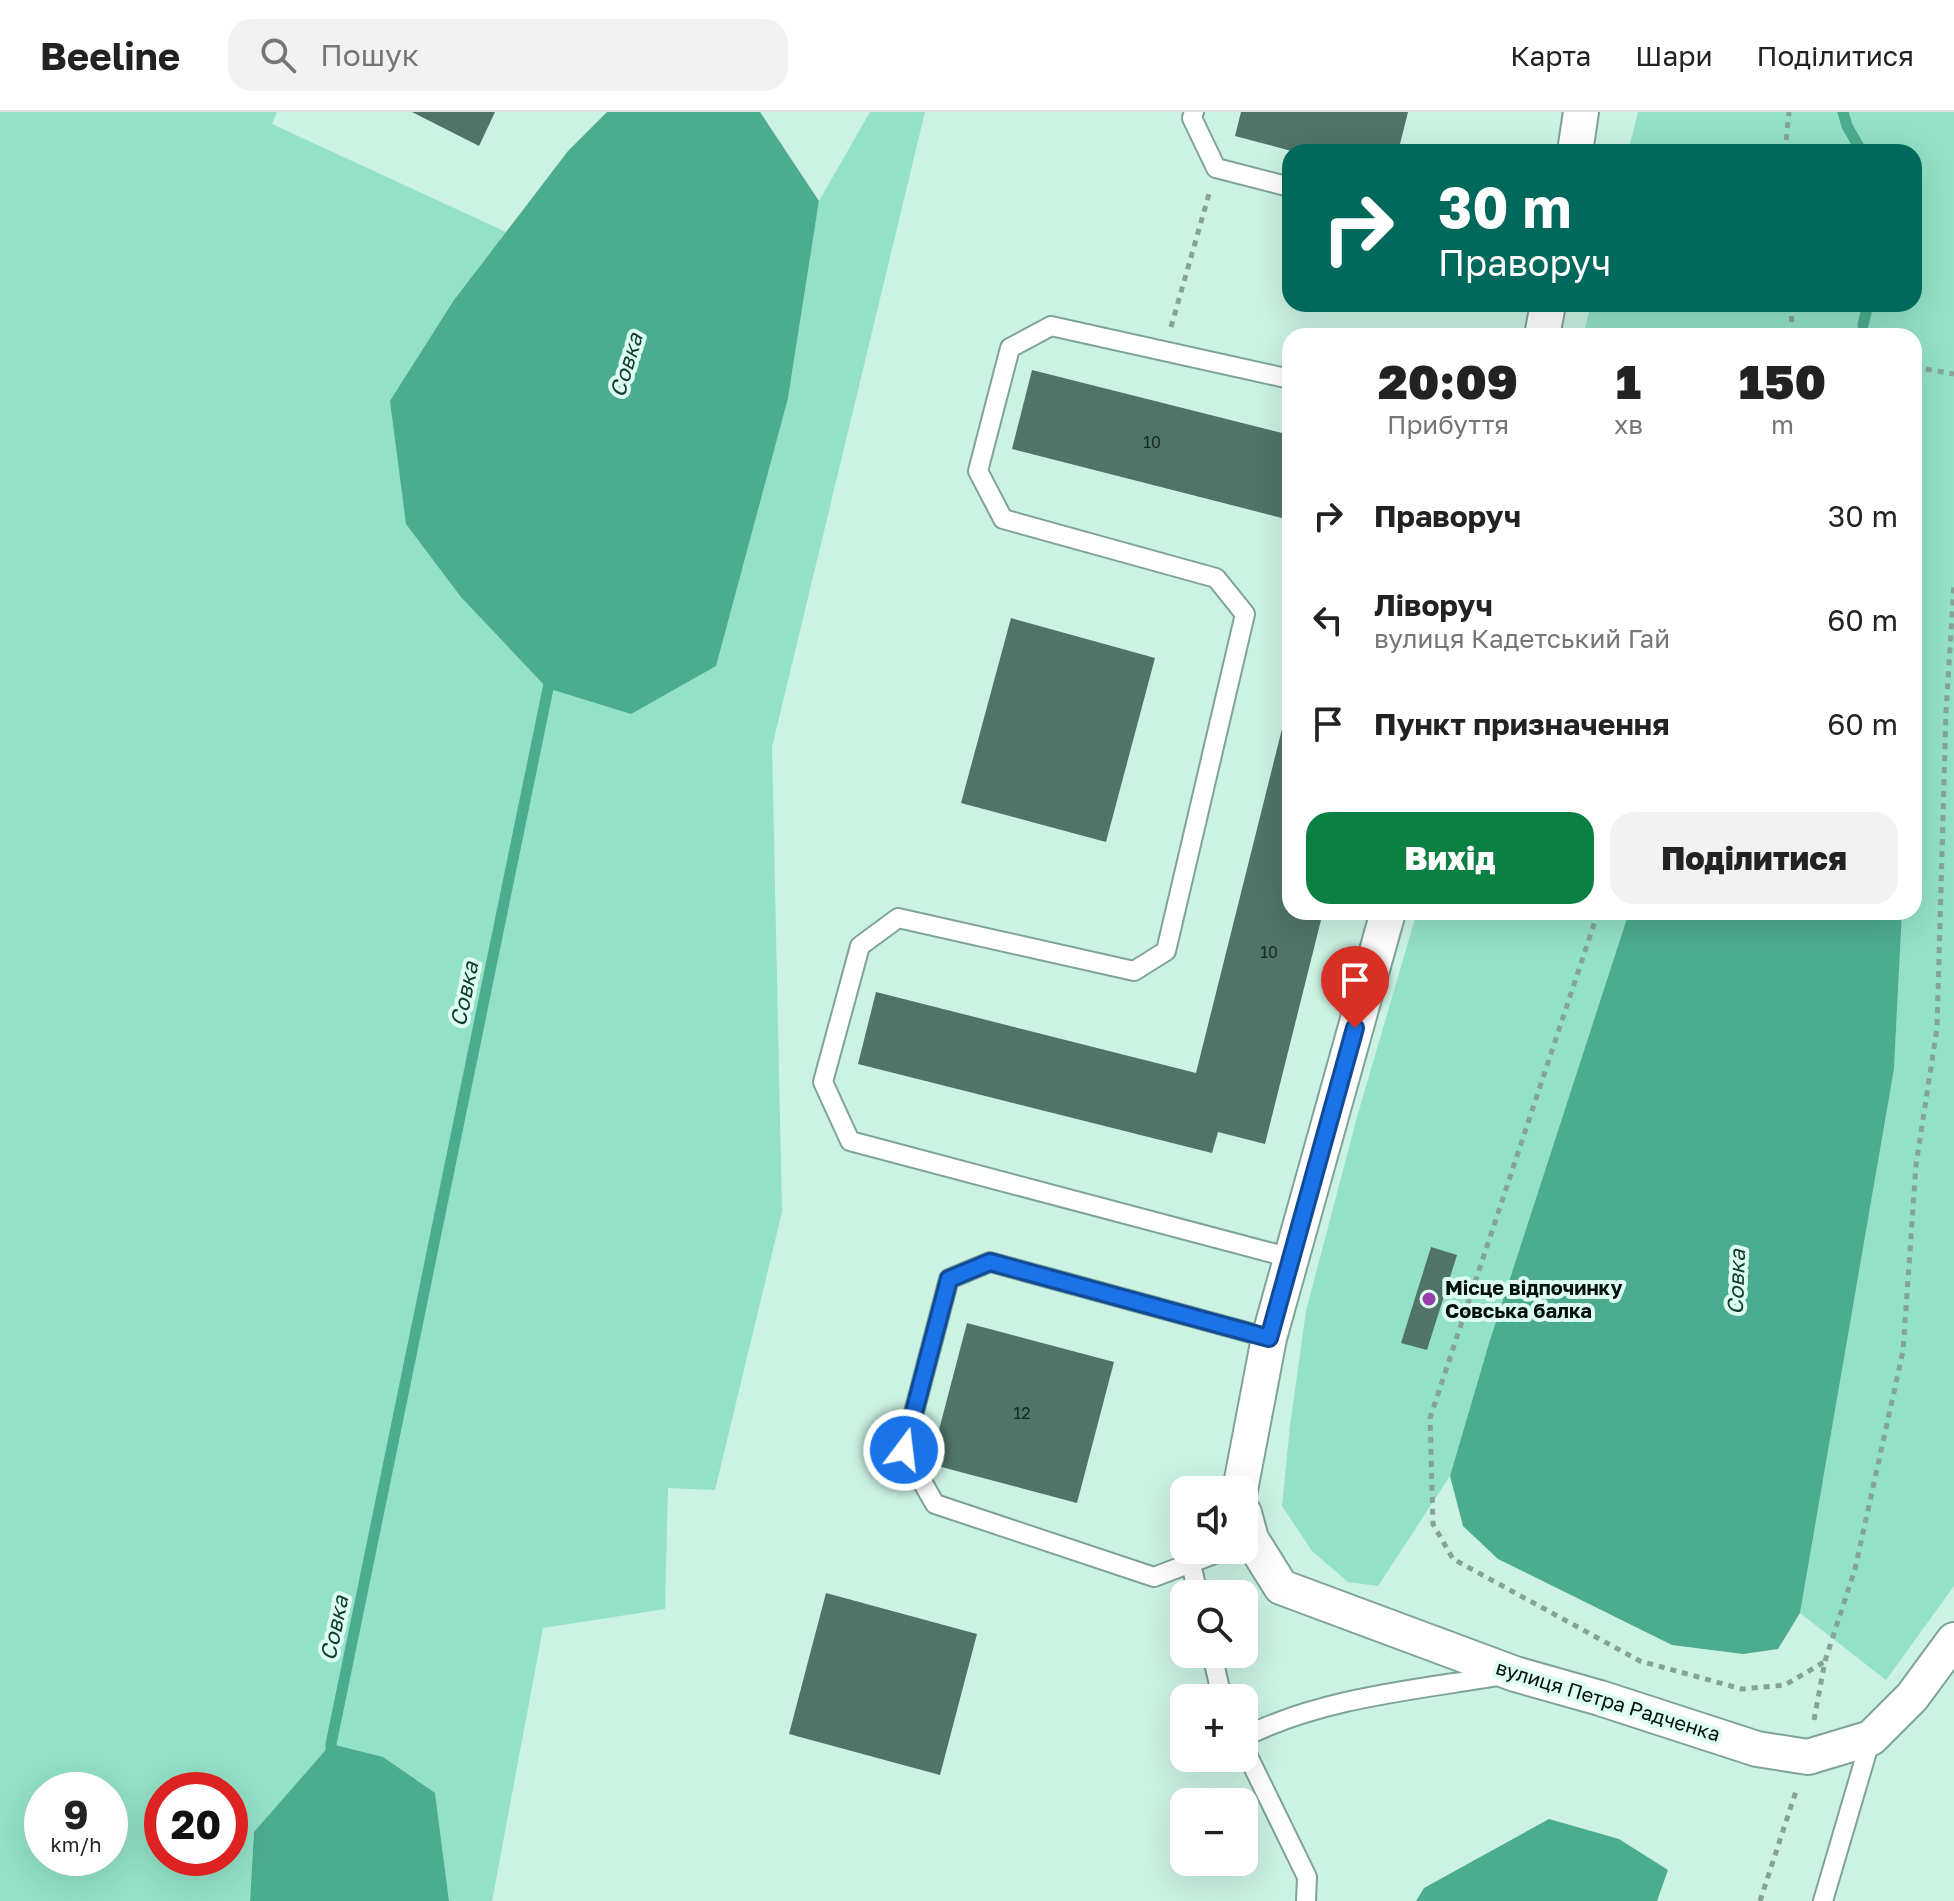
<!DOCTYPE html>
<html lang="uk">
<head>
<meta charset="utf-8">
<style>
  body { margin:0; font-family:"Golos Text",sans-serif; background:#f2f2f2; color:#222; height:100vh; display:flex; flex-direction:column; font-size:30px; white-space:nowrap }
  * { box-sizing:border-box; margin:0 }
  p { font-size:26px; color:#767676 }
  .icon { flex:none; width:44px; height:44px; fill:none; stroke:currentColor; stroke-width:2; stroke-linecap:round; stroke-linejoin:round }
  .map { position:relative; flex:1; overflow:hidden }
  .side { position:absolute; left:1282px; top:216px; width:640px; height:592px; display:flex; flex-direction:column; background:#fff; border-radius:24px; box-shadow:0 8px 32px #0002 }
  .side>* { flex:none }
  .hud { position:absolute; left:1282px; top:32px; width:640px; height:168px; border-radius:24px; box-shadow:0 8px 32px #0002; background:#00695c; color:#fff; overflow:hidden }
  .fabs { position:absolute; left:1170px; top:1364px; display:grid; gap:16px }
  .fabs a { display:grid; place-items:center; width:88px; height:88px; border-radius:16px; background:#fff; box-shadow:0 8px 32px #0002; font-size:40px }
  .speed { position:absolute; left:24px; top:1660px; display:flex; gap:16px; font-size:40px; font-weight:700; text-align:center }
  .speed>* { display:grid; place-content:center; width:104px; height:104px; border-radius:50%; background:#fff; box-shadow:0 8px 32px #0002; line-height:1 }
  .speed small { font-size:20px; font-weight:400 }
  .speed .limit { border:12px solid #d22; background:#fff; color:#111 }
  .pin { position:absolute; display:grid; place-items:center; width:68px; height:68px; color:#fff; margin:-82px -34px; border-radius:50% 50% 50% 0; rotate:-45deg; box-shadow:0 0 8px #0007 }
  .pin .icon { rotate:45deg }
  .me { position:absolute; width:88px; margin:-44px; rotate:15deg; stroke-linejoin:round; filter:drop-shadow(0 0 6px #0008) }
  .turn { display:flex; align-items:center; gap:28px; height:168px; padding:0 24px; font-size:36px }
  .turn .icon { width:104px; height:104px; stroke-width:2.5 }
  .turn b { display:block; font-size:56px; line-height:68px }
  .eta { display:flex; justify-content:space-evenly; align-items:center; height:136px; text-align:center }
  .eta b { font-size:48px; font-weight:800; line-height:56px }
  .cta { display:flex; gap:16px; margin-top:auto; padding:16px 24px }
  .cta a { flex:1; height:92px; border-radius:24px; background:#0b8043; color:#fff; font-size:32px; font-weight:800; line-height:92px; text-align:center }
  .cta a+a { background:#f2f2f2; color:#222 }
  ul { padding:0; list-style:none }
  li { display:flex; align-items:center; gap:24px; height:104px; padding:0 24px }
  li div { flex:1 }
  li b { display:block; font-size:30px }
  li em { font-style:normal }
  header { display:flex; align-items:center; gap:48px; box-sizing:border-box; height:112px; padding:0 40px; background:#fff; border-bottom:2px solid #e0e0e0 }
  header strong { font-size:38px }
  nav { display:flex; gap:44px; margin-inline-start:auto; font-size:28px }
  .search { width:560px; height:72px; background:#f2f2f2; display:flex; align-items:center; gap:20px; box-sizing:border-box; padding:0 28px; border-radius:24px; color:#767676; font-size:30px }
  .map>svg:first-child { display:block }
</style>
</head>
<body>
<header>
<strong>Beeline</strong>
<div class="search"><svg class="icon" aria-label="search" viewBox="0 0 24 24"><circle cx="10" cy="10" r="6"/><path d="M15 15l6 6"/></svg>Пошук</div>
<nav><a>Карта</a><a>Шари</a><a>Поділитися</a></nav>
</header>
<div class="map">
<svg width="1954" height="1789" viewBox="0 0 1954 1789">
  <rect width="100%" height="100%" fill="#cbf2e3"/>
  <!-- green -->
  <g fill="#93e1c7" fill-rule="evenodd">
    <path d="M0,0h277l-5,12 234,108 -52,68 334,98 31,-197 51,-89h55l-153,635 10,465 -67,278 -47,-2 -3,121 -122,19 -51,273h-43l-14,-108 -181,39 -4,69h-250zM42,1678h68v68h-68zM162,1678h68v68h-68z"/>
    <polygon points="1638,0 1954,0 1954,1474 1886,1568 1800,1501 1894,957 1902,800 1914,800 1914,224 1583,224 1591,192 1914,192 1914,40 1628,40"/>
    <polygon points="1417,800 1629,800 1489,1231 1450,1364 1378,1474 1348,1470 1312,1439 1282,1394 1290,1314 1306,1199 1357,1005"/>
  </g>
  <!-- water -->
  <g fill="#4cac8f">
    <polygon points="607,0 760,0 819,89 788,286 716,554 631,602 547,576 461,485 406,412 390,289 454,188 568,39"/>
    <polygon points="1629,800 1902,800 1894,957 1800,1501 1778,1537 1743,1542 1672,1533 1498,1447 1463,1414 1450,1364 1489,1231"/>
    <polygon points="331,1632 383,1645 435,1681 449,1789 250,1789 254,1720"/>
    <polygon points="1549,1707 1619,1727 1668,1758 1657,1789 1416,1789 1424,1776"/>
  </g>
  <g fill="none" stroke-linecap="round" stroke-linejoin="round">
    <!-- stream -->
    <g stroke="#4cac8f" stroke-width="11">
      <polyline points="1843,0 1847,14 1862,40"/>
      <polyline points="1863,213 1868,192"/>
      <polyline points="331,1646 331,1632 551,562"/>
    </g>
  </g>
  <!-- building -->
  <g fill="#517468">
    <polygon points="412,0 495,0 479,34"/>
    <polygon points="1241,0 1408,0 1398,40 1295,40 1235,24"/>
    <polygon points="1032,258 1290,323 1290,408 1012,337"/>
    <polygon points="1011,506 1155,546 1106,730 961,691"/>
    <polygon points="1289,589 1290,800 1323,800 1265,1032 1218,1020 1212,1041 858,952 876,880 1196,961"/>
    <polygon points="1431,1135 1457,1143 1427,1238 1401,1231"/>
    <polygon points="967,1211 1114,1250 1077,1391 930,1352"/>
    <polygon points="826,1481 977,1522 940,1663 789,1622"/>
  </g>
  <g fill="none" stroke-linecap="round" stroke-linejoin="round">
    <defs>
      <g id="lane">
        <polyline points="1194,0 1192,6 1216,56 1290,75"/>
        <polyline points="1290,267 1051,214 1010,236 978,359 1003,407 1216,466 1245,502 1166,839 1134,859 898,806 860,834 823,970 850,1029 1291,1146"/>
        <polyline points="1225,1438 1154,1465 935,1392 904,1338 949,1167 990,1150 1269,1226"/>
        <polyline points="1191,1452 1198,1482"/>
        <polyline points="1212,1542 1222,1586"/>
        <path d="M1244,1625c80,-40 173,-47 260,-62"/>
        <polyline points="1244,1636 1307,1765 1306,1789"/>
        <polyline points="1823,1789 1871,1626"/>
      </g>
      <g id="street">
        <polyline points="1575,40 1581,0"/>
        <polyline points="1542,224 1548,192"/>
        <polyline points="1240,1378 1269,1226 1388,800"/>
        <polyline points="1244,1401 1251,1427 1281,1475 1515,1562 1600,1586 1757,1637 1808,1645 1871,1626 1912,1585 1954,1528"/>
      </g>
    </defs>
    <!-- lane casing -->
    <use href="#lane" stroke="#7fa497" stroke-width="22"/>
    <!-- street casing -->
    <use href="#street" stroke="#7fa497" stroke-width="38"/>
    <!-- path -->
    <g stroke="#85a397" stroke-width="5" stroke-dasharray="6 6" stroke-linecap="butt">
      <polyline points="1785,40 1789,0"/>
      <polyline points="1791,192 1792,218 1803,224"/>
      <polyline points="1171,215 1209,82"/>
      <polyline points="1914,255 1954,262"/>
      <polyline points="1598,800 1430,1306 1433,1412 1453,1447 1640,1549 1742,1577 1785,1573 1824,1550"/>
      <polyline points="1814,1608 1825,1549 1855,1457 1903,1239 1916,1053 1937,916 1946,600 1954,472"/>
      <polyline points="1760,1789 1797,1676"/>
    </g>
    <!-- lane -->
    <use href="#lane" stroke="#fff" stroke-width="18"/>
    <!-- street -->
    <use href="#street" stroke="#fff" stroke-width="34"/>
  </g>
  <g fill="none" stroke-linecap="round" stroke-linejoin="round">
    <defs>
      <polyline id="route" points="904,1338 949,1167 990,1150 1269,1226 1355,916"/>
    </defs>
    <!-- route casing -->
    <use href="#route" stroke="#114b97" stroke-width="20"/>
    <!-- route -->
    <use href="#route" stroke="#1a73e8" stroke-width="14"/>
  </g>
  <!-- markers -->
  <circle fill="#973da9" stroke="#defdf1" stroke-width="3" cx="1429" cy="1187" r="8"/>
  <g text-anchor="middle" stroke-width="8" stroke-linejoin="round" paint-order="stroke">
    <!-- number labels -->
    <g font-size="16" fill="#162922">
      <text x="1152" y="336">10</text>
      <text x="1269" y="846">10</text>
      <text x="1022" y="1307">12</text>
    </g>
    <!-- poi labels -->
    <g font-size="20" font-weight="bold" fill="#03100b" stroke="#defdf1" text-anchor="start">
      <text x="1445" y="1183">Місце відпочинку<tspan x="1445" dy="23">Совська балка</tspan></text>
    </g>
    <!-- street labels -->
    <g font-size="20" fill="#03100b" stroke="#defdf1">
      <text transform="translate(1608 1589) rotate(17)" y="7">вулиця Петра Радченка</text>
    </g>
    <!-- water labels -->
    <g font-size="22" font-style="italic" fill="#103c2f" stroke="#defdf1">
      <text transform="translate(626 253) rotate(-73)" y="8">Совка</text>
      <text transform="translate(464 882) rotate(-78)" y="8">Совка</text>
      <text transform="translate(1736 1170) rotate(-88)" y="8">Совка</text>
      <text transform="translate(334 1516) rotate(-78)" y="8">Совка</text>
    </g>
  </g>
</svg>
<div class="fabs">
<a><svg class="icon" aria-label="sound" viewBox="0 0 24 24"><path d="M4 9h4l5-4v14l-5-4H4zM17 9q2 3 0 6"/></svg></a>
<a><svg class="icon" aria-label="search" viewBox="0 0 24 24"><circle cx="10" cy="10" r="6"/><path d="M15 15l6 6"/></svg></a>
<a>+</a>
<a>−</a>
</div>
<div class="speed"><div>9<small>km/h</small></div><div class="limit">20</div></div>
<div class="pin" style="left:1355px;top:916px;background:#d93025"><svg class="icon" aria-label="arrive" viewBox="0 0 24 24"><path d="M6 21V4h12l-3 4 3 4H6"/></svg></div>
<svg class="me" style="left:904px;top:1338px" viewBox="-20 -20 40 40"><circle r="17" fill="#1a73e8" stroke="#fff" stroke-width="3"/><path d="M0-11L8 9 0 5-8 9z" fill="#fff"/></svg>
<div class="hud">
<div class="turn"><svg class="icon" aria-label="right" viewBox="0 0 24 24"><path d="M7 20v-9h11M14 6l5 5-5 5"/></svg><div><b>30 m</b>Праворуч</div></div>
</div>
<section class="side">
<div class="eta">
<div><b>20:09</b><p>Прибуття</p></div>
<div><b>1</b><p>хв</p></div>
<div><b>150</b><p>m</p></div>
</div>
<ul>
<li><svg class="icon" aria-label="right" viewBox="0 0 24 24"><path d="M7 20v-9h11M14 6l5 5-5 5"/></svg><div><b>Праворуч</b></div><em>30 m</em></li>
<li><svg class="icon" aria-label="left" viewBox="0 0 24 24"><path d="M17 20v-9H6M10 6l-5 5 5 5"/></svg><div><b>Ліворуч</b><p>вулиця Кадетський Гай</p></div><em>60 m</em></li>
<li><svg class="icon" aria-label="arrive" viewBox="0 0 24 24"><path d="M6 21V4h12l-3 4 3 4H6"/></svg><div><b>Пункт призначення</b></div><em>60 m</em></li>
</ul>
<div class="cta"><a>Вихід</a><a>Поділитися</a></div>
</section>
</div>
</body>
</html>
